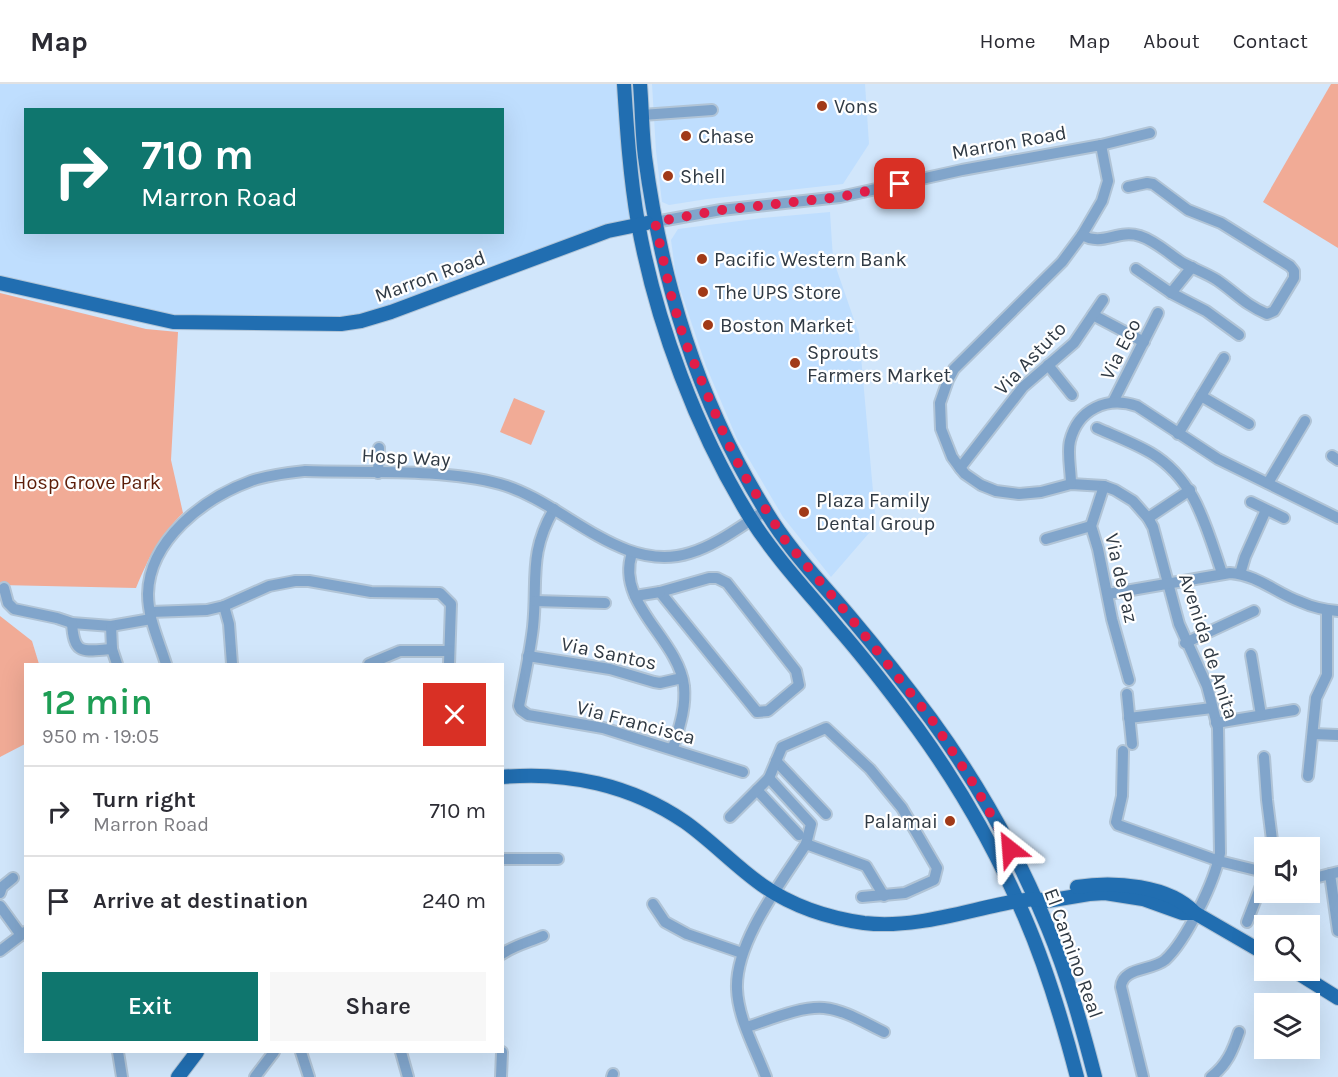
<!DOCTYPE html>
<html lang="en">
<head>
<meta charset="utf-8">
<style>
  body { margin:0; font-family:Karla,sans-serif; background:#f7f7f7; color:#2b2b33; height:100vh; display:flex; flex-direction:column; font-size:22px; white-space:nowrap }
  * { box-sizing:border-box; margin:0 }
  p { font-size:20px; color:#7c7c81 }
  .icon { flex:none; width:33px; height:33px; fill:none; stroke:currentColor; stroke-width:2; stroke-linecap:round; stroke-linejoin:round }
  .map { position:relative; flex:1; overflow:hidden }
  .sheet { position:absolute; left:24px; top:579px; width:480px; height:390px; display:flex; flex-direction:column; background:#fff; border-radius:0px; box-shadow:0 6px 24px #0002 }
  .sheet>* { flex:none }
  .top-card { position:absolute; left:24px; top:24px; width:480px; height:126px; border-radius:0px; box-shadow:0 6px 24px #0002; background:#0f766e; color:#fff; overflow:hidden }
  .fabs { position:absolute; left:1254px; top:753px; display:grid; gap:12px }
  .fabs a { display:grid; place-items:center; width:66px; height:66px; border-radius:0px; background:#fff; box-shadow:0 6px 24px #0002; font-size:30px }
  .pin { position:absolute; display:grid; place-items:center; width:51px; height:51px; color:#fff; margin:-26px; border-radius:12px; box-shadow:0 3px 9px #0006 }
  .me { position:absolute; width:66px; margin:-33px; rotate:332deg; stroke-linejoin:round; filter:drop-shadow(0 0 4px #0008) }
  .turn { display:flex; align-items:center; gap:21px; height:126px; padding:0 18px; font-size:27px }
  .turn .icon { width:78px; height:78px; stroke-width:2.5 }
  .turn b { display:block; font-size:42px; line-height:51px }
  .round { display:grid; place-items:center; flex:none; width:63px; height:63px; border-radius:0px; background:#f7f7f7 }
  .summary { display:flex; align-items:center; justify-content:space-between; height:102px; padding:0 18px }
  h1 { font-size:36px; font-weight:600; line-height:45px; color:#1e9e55 }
  .action { display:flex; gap:12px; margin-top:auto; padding:12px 18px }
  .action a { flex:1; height:69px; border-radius:0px; background:#0f766e; color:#fff; font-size:24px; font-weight:600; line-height:69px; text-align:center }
  .action a+a { background:#f7f7f7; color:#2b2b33 }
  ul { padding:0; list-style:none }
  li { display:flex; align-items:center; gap:18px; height:90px; padding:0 18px; border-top:2px solid #e1e1e2 }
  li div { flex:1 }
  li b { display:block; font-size:22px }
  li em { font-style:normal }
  header { display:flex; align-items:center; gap:36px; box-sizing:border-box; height:84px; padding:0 30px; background:#fff; border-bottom:2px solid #e1e1e2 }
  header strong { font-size:28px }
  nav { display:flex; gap:33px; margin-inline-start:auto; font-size:21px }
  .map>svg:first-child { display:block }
</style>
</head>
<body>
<header>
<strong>Map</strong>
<nav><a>Home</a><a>Map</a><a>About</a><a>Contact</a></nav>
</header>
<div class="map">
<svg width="1338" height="993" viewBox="0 0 1338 993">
  <rect width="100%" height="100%" fill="#d1e6fb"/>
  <!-- built -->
  <g fill="#bfdefe" fill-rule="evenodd">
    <path d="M0,0h633l4,72 10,67 -281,97 -163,4 -203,-41zM26,26h476v122h-476z"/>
    <polygon points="652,0 865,0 869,60 843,100 707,115 669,121 662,118 656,67"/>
    <polygon points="830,128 833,175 859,250 876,441 831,493 783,433 737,355 706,282 676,193 671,156 678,145 762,134"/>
  </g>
  <!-- green -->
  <g fill="#f1ab96">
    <polygon points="1331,0 1338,0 1338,164 1263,118"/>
    <path d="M0,209l146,36 32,3 -7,128 12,53c-25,25 -33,42 -47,75l-136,-3z"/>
    <polygon points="514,314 545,327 531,361 500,348"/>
    <polygon points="0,532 32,557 39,580 26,580 25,660 0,673"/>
  </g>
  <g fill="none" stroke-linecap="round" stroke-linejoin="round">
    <defs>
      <g id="minor">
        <polyline points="642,31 712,26"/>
        <path d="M1101,61l7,36 -6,20 -20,34 -20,27 -108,107 -6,11 -8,23 1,26 11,28 8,11 5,6 16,11 15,6 23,3 22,-2 30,-8 33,2 11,4 18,11 15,17 5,9 26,97 28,62 11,42 2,125c-5,28 -34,88 -55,107 -13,11 -43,7 -44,27l22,90"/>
        <polyline points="655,138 721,126 840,113 962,86 1101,61 1150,49"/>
        <path d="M1082,151c21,12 35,-6 58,1 16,5 29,18 43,27 11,6 23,10 34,17 19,13 27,24 50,34l7,-3 20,-33v-7l-4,-5 -69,-43 -33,-13 -35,-26 -6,-1 -19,4"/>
        <polyline points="1136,185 1171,209 1206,227 1239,251"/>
        <polyline points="1171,209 1192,183"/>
        <polyline points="1093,231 1144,258"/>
        <polyline points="1048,281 1072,311"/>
        <polyline points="1201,312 1249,340"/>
        <polyline points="1113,318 1158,229"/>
        <path d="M1097,344c18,8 37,15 54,25 45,27 55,74 71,120"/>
        <polyline points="1178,350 1224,274"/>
        <polyline points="1332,372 1338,376"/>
        <polyline points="960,384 1023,303 1074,259 1103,216"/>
        <polyline points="378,389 379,364"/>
        <polyline points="1268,399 1305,337"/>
        <path d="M1071,400c0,-13 -4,-31 -1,-43 8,-32 37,-45 67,-35l81,53 120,59"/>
        <polyline points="1104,402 1091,442 1098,465 1112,535 1129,596"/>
        <polyline points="1251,418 1284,434"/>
        <path d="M554,425c-26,45 -16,71 -21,118 -3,26 -9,53 -14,79l2,4 7,5 75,13 140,44"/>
        <polyline points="1148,434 1190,406"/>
        <polyline points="1046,455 1091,442"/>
        <path d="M632,469c-17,51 46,85 52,133 2,21 -4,39 -10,59l-3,3"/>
        <polyline points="1240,490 1245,473 1266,426"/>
        <polygon points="709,494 717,494 727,499 796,587 799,601 768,627 757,628 660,508"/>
        <polyline points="4,504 8,519 14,525 57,534 72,539 111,542 151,535"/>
        <path d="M1108,510l122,-21c29,2 45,20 71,29 11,5 25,8 37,9"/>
        <polyline points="635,512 660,508"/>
        <polyline points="535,517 605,519"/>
        <polyline points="224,522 229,540 232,580"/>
        <polyline points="150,528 207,526 224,522 269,502 295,497 309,497 371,508 440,509 451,520 449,580"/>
        <path d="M72,539c2,33 11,28 40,26"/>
        <polyline points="111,542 112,565 117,580"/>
        <polyline points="1185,559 1254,527"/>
        <polyline points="1251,571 1261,631"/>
        <polyline points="528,572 610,585 654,598 660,599 682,594"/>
        <path d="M166,580c-7,-23 -18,-45 -18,-70 1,-54 56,-96 103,-113 17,-6 36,-8 54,-10 59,2 139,-3 195,13 63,17 121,91 190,69 27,-8 52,-28 75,-42"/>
        <polyline points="369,580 400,567 449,567"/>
        <polyline points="1127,610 1132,660"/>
        <polyline points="1129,634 1212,624"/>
        <polyline points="1216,639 1294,626"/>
        <polyline points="1313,650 1338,651"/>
        <polyline points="1123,667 1122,712 1116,738 1118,741 1219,777 1264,788"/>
        <polyline points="1264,673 1267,716 1273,764"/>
        <polyline points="776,677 826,730"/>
        <polyline points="1308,692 1316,614 1327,591 1327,526"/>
        <polyline points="769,694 811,740 806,760"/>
        <polyline points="757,706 799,751"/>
        <polyline points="730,733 769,694 782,663 826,644 870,685 902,724 937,784 934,796 905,809 862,813"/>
        <polyline points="502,775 558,775"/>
        <polyline points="1330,790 1338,847"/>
        <polyline points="1310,795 1338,788"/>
        <polyline points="0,809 2,803 13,794"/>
        <polyline points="653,820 665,838 687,850 742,869"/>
        <polyline points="0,822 21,851"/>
        <polyline points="1247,838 1264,794"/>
        <polyline points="0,867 25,848"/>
        <path d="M502,870c13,-9 27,-12 41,-18"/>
        <path d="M747,943c22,-7 54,-21 77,-19 21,2 41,15 60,24"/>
        <polyline points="118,968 122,993"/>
        <polyline points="301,968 309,993"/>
        <polyline points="401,968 408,993"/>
        <polyline points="255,993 274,968"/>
        <polyline points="501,993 502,968"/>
        <polyline points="612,993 613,990"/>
        <path d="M766,993c-10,-27 -28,-58 -29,-88 -2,-47 44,-106 69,-145l60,22 18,30"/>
        <path d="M1211,993c16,-12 22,-27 28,-45"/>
      </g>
      <g id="major">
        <path d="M624,0c3,47 6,93 14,139 18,100 59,209 113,296 25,39 57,73 87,109 28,32 54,66 80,101 42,58 79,123 107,189 22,51 38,105 52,159"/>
        <path d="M640,0c2,24 2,49 5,73 17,126 52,242 119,351 24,41 57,74 87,110 27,32 54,66 80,101 46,63 87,136 117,209 20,48 34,99 47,149"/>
        <polyline points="0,199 173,238 341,240 361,237 391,228 608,147 647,139"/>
        <path d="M502,693c65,-6 129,8 183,45 27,19 50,44 77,63 30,21 67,33 102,38 52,6 103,-13 153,-22l18,-2 12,2 42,-7 16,-1 38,6 39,14h13"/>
        <path d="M1077,803c36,-6 92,-2 118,26l69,40"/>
        <polyline points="1293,886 1338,914"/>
        <polyline points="178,993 197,968"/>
      </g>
    </defs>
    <!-- minor casing -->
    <use href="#minor" stroke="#b1c4d6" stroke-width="14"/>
    <!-- major casing -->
    <use href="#major" stroke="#b1c4d6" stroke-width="16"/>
    <!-- minor -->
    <use href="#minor" stroke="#81a5cb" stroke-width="10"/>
    <!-- major -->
    <use href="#major" stroke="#216eb1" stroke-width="14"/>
  </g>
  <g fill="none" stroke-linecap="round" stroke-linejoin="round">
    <!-- route -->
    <polyline stroke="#e11d48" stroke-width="10" stroke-dasharray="0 18" points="900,100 840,113 721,126 655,138 671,211 684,255 726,355 744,391 785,456 850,533 932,636 975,702 1010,765"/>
  </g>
  <!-- markers -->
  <g fill="#a13a18" stroke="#fff" stroke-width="2">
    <circle cx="822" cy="22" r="6"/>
    <circle cx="686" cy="52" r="6"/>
    <circle cx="668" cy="92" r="6"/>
    <circle cx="702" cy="175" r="6"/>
    <circle cx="703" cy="208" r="6"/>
    <circle cx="708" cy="241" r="6"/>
    <circle cx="795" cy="279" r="6"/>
    <circle cx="804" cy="428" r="6"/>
    <circle cx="950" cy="737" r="6"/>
  </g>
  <g text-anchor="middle" stroke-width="4.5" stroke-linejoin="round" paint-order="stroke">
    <!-- poi labels -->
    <g font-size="20" fill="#303a44" stroke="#fff" text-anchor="start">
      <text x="834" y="29">Vons</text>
      <text x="698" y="59">Chase</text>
      <text x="680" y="99">Shell</text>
      <text x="714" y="182">Pacific Western Bank</text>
      <text x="715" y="215">The UPS Store</text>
      <text x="720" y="248">Boston Market</text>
      <text x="807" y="275">Sprouts<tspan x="807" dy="23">Farmers Market</tspan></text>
      <text x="816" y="423">Plaza Family<tspan x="816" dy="23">Dental Group</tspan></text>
      <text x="938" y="744" text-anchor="end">Palamai</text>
    </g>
    <!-- street labels -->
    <g font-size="20" fill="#303a44" stroke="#fff">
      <text transform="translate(1009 58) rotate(-10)" y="7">Marron Road</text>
      <text transform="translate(430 192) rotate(-20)" y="7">Marron Road</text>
      <text transform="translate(1120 265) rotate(-63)" y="7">Via Eco</text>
      <text transform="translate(1030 274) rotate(-46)" y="7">Via Astuto</text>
      <text transform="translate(406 373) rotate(3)" y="7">Hosp Way</text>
      <text transform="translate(1122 494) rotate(77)" y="7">Via de Paz</text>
      <text transform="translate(1209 562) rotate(72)" y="7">Avenida de Anita</text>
      <text transform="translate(609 569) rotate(12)" y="7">Via Santos</text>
      <text transform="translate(636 638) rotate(15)" y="7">Via Francisca</text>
      <text transform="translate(1074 869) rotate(70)" y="7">El Camino Real</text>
    </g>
    <!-- park labels -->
    <g font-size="20" fill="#5c1d08" stroke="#fff">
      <text x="87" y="405">Hosp Grove Park</text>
    </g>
  </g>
</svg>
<div class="fabs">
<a><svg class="icon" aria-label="sound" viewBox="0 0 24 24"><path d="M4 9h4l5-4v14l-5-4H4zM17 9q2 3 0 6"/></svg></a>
<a><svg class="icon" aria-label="search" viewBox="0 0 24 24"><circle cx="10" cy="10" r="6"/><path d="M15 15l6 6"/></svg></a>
<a><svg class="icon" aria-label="layers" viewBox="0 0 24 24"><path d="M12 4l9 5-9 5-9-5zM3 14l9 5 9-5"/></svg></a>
</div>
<div class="pin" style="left:900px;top:100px;background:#d93025"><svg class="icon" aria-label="arrive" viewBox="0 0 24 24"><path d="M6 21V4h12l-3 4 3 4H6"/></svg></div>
<svg class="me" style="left:1010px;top:765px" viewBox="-20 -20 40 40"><path d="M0-17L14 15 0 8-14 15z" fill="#e11d48" stroke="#fff" stroke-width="4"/></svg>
<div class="top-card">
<div class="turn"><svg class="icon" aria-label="right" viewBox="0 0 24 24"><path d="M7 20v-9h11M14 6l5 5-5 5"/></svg><div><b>710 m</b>Marron Road</div></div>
</div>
<section class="sheet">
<div class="summary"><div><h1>12 min</h1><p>950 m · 19:05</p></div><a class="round" style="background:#d93025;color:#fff"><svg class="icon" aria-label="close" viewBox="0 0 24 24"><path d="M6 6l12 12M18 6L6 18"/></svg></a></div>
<ul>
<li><svg class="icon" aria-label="right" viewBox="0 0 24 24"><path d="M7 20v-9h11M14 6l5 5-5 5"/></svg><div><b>Turn right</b><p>Marron Road</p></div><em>710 m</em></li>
<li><svg class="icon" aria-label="arrive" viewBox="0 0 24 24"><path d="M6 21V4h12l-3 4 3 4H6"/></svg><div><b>Arrive at destination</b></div><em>240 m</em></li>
</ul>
<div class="action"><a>Exit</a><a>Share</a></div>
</section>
</div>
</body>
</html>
